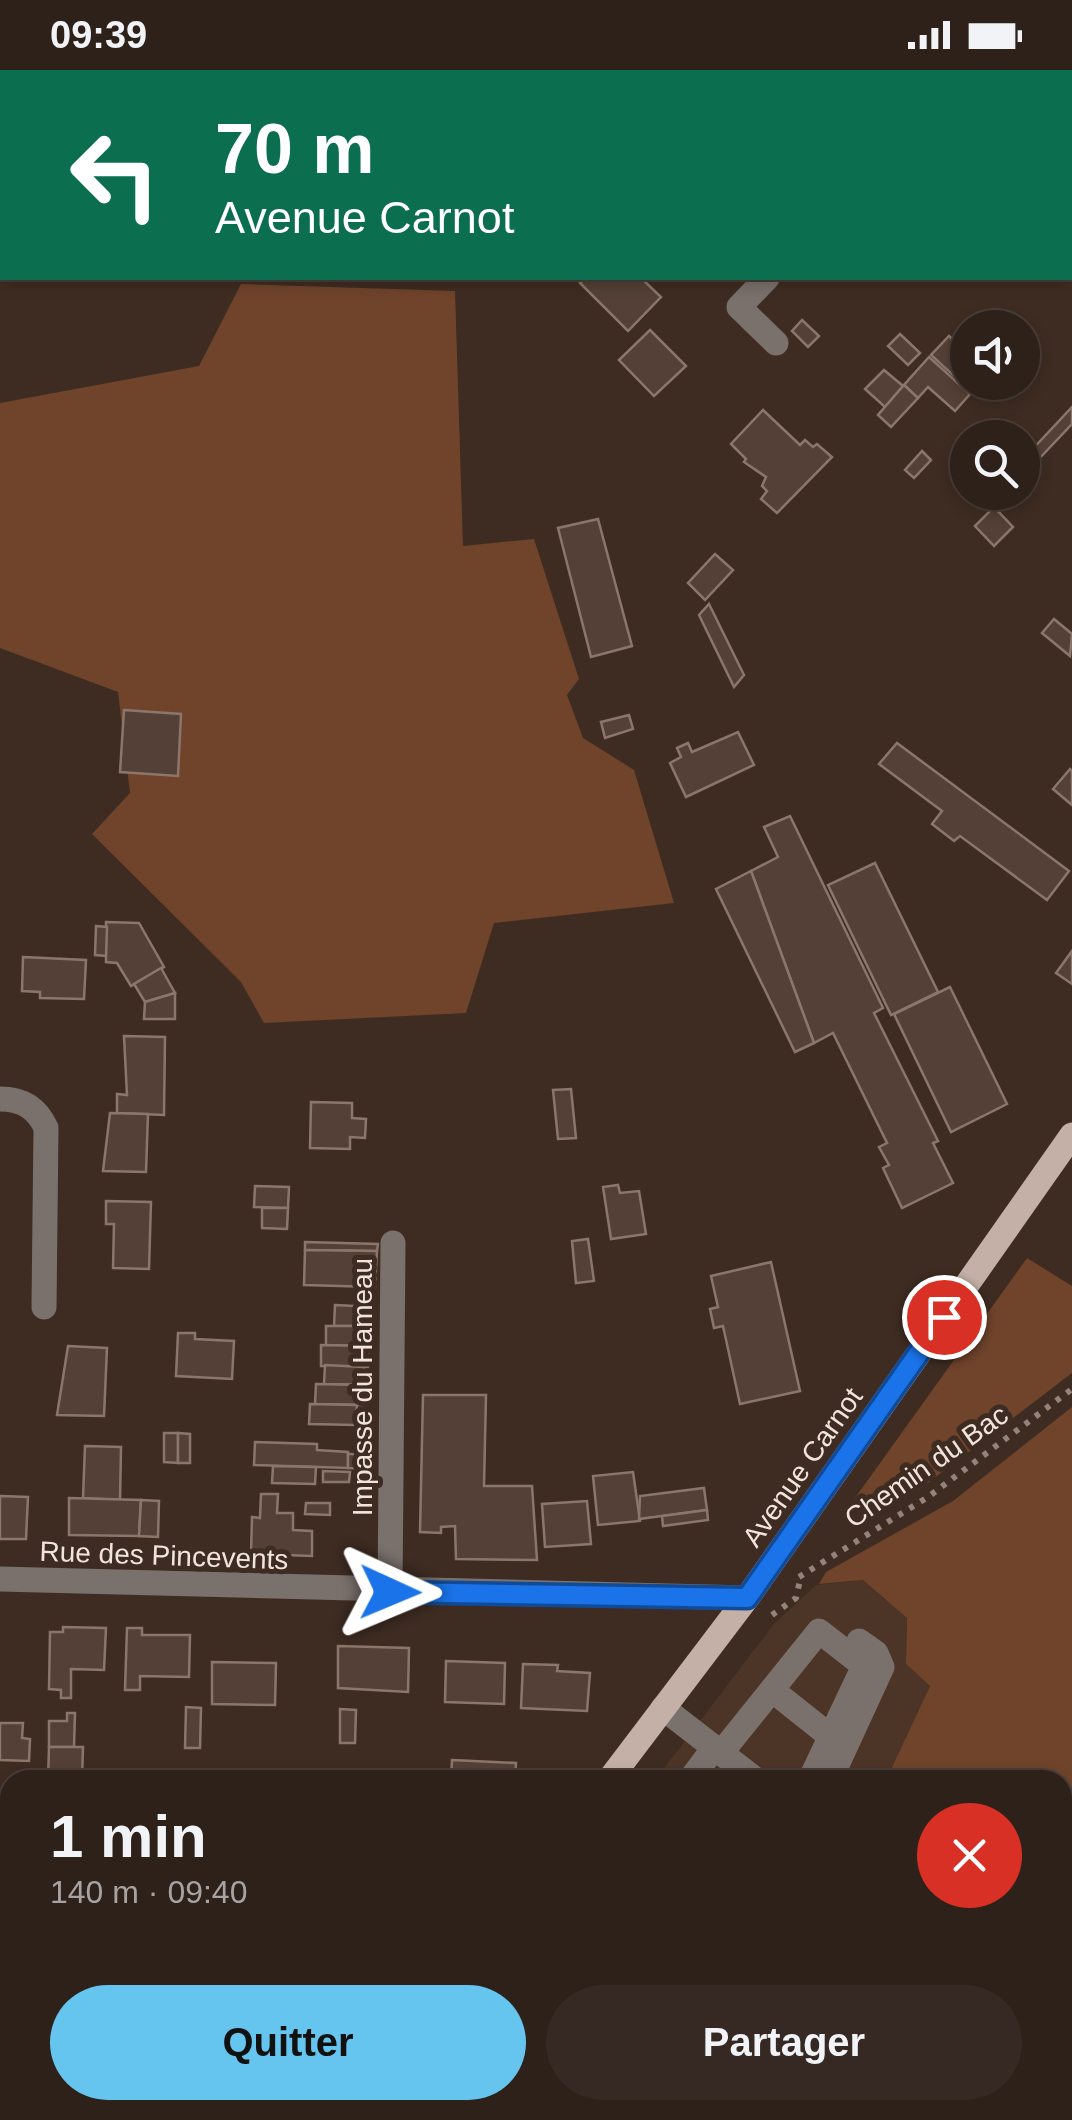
<!DOCTYPE html>
<html lang="fr">
<head>
<meta charset="utf-8">
<style>
  body { margin:0; font-family:Arial,sans-serif; background:#362923; color:#f1f3f6; height:100vh; display:flex; flex-direction:column; font-size:38px; white-space:nowrap }
  * { box-sizing:border-box; margin:0 }
  p { font-size:32px; color:#a7a3a2 }
  .icon { flex:none; width:55px; height:55px; fill:none; stroke:currentColor; stroke-width:2; stroke-linecap:round; stroke-linejoin:round }
  .map { position:relative; flex:1; overflow:hidden }
  .drawer { position:absolute; left:0px; top:1700px; width:1072px; height:350px; display:flex; flex-direction:column; background:#2e211a; border-radius:30px 30px 0 0; box-shadow:0 5px 15px #0003,0 0 0 2px #493e39 }
  .drawer>* { flex:none }
  .banner { position:absolute; left:0px; top:0px; width:1072px; height:210px; box-shadow:0 5px 15px #0003,0 0 0 2px #493e39; background:#0b6e4f; color:#fff; overflow:hidden }
  .fabs { position:absolute; left:950px; top:240px; display:grid; gap:20px }
  .fabs a { display:grid; place-items:center; width:90px; height:90px; border-radius:50%; background:#2e211a; box-shadow:0 5px 15px #0003,0 0 0 2px #493e39; font-size:50px }
  .pin { position:absolute; display:grid; place-items:center; width:85px; height:85px; color:#fff; margin:-42px; border:5px solid #fff; border-radius:50%; box-shadow:0 2px 10px #0007 }
  .me { position:absolute; width:110px; margin:-55px; rotate:91deg; stroke-linejoin:round; filter:drop-shadow(0 0 8px #0008) }
  .turn { display:flex; align-items:center; gap:35px; height:210px; padding:0 50px; font-size:45px }
  .turn .icon { width:130px; height:130px; stroke-width:2.5 }
  .turn b { display:block; font-size:70px; line-height:85px }
  .round { display:grid; place-items:center; flex:none; width:105px; height:105px; border-radius:52px; background:#362923 }
  .headline { display:flex; align-items:center; justify-content:space-between; height:170px; padding:0 50px }
  h1 { font-size:60px; font-weight:700; line-height:75px }
  .action { display:flex; gap:20px; margin-top:auto; padding:20px 50px }
  .action a { flex:1; height:115px; border-radius:60px; background:#65c5ee; color:#111; font-size:40px; font-weight:700; line-height:115px; text-align:center }
  .action a+a { background:#362923; color:#f1f3f6 }
  .status { display:flex; justify-content:space-between; align-items:center; height:70px; padding:0 50px; background:#2e211a; direction:ltr }
  .status svg { height:28px; fill:currentColor }
  .map>svg:first-child { display:block }
</style>
</head>
<body>
<div class="status"><b>09:39</b><svg viewBox="0 0 49 12"><path d="M0 12V9h3v3zM5 12V6h3v6zM10 12V3h3v9zM15 12V0h3v12zM26 1h20v11H26zM47 4h2v5h-2z"/></svg></div>
<div class="map">
<svg width="1072" height="2050" viewBox="0 0 1072 2050">
  <rect width="100%" height="100%" fill="#3e2c22"/>
  <!-- built -->
  <polygon fill="#4c3427" points="863,1510 907,1548 906,1594 930,1616 886,1710 655,1710 774,1554 816,1515"/>
  <!-- green -->
  <g fill="#70432b">
    <polygon points="241,214 455,221 463,476 534,469 579,609 567,625 583,668 634,700 674,833 494,853 466,943 264,953 241,912 92,764 130,723 118,622 0,578 0,333 199,296"/>
    <polygon points="1027,1188 1072,1216 1072,1303 921,1418 876,1443 855,1428"/>
    <polygon points="1072,1337 1072,1961 1063,1964 1062,1710 886,1710 930,1616 906,1594 907,1548 863,1510 819,1514 826,1502 953,1431"/>
    <polygon points="419,2040 738,2040 652,2050 413,2050"/>
  </g>
  <!-- building -->
  <g fill="#544036" stroke="#8c766b" stroke-width="2.5">
    <polygon points="586,208 641,208 661,227 628,261 580,213"/>
    <polygon points="802,250 819,266 808,277 792,261"/>
    <polygon points="650,260 686,296 654,326 619,290"/>
    <polygon points="900,264 920,283 908,295 888,276"/>
    <polygon points="949,266 968,283 965,316 931,285"/>
    <polygon points="929,287 970,324 955,341 928,317 918,328 904,315"/>
    <polygon points="884,300 903,316 885,337 865,319"/>
    <polygon points="904,315 918,328 891,357 878,345"/>
    <polygon points="1072,337 1072,354 1036,392 1028,384"/>
    <polygon points="763,340 800,375 805,370 813,377 817,374 832,387 777,443 761,429 767,421 762,416 766,407 744,392 746,389 731,374"/>
    <polygon points="922,381 931,390 914,408 905,400"/>
    <polygon points="994,437 1013,457 994,476 975,456"/>
    <polygon points="598,449 632,576 591,587 558,458"/>
    <polygon points="715,484 733,500 705,530 688,513"/>
    <polygon points="709,534 744,605 734,617 699,545"/>
    <polygon points="1054,549 1072,564 1070,586 1042,563"/>
    <polygon points="124,640 181,644 178,706 120,702"/>
    <polygon points="629,645 633,659 605,668 601,652"/>
    <polygon points="738,662 754,695 686,727 670,693 681,687 677,678 688,673 692,682"/>
    <polygon points="897,673 1069,801 1047,830 960,766 954,771 932,754 942,741 879,694"/>
    <polygon points="1070,699 1072,701 1072,735 1053,719"/>
    <polygon points="790,746 883,938 874,943 938,1071 933,1073 953,1113 902,1138 883,1098 889,1095 879,1077 887,1073 833,963 814,973 751,801 778,787 764,757"/>
    <polygon points="875,793 938,922 891,945 828,815"/>
    <polygon points="751,801 814,973 795,982 716,819"/>
    <polygon points="106,852 139,853 164,897 131,916 117,893 106,892"/>
    <polygon points="96,856 107,857 106,886 95,885"/>
    <polygon points="1072,881 1072,914 1056,903"/>
    <polygon points="23,887 86,890 84,929 40,928 40,922 22,921"/>
    <polygon points="161,898 175,923 145,932 134,914"/>
    <polygon points="950,917 1007,1034 951,1062 894,944"/>
    <polygon points="175,923 175,949 144,949 145,932"/>
    <polygon points="124,966 165,967 164,1045 117,1043 117,1024 127,1025"/>
    <polygon points="571,1019 576,1068 558,1069 553,1020"/>
    <polygon points="311,1032 352,1033 352,1048 366,1049 365,1068 350,1067 350,1079 310,1078"/>
    <polygon points="110,1043 148,1044 146,1102 103,1101"/>
    <polygon points="618,1115 620,1123 639,1121 646,1164 611,1169 603,1117"/>
    <polygon points="255,1116 289,1117 288,1138 254,1137"/>
    <polygon points="106,1131 151,1132 149,1199 113,1198 114,1154 106,1154"/>
    <polygon points="262,1138 288,1138 287,1159 262,1158"/>
    <polygon points="588,1169 594,1211 576,1213 572,1171"/>
    <polygon points="305,1172 378,1174 377,1181 305,1180"/>
    <polygon points="305,1180 377,1181 375,1217 304,1215"/>
    <polygon points="771,1192 800,1321 740,1334 723,1256 714,1258 710,1239 718,1237 711,1206"/>
    <polygon points="335,1235 374,1237 373,1256 334,1256"/>
    <polygon points="326,1256 366,1256 365,1276 326,1275"/>
    <polygon points="178,1263 195,1263 195,1269 234,1271 232,1309 176,1306"/>
    <polygon points="321,1275 369,1276 368,1297 321,1296"/>
    <polygon points="68,1276 107,1278 104,1346 57,1345"/>
    <polygon points="325,1295 364,1297 364,1315 324,1314"/>
    <polygon points="316,1314 364,1315 363,1335 315,1334"/>
    <polygon points="423,1325 486,1325 484,1416 532,1416 537,1490 456,1489 455,1456 441,1457 441,1463 420,1462"/>
    <polygon points="310,1334 357,1335 355,1355 309,1354"/>
    <polygon points="164,1363 178,1363 178,1393 164,1392"/>
    <polygon points="178,1363 190,1364 190,1393 178,1393"/>
    <polygon points="255,1372 317,1374 317,1380 348,1382 348,1398 254,1395"/>
    <polygon points="85,1376 121,1377 120,1430 83,1428"/>
    <polygon points="348,1384 371,1384 371,1399 348,1398"/>
    <polygon points="273,1396 316,1397 315,1414 272,1413"/>
    <polygon points="323,1401 350,1402 349,1412 323,1412"/>
    <polygon points="633,1402 640,1451 598,1455 593,1406"/>
    <polygon points="704,1418 707,1440 639,1449 640,1426"/>
    <polygon points="261,1424 278,1424 277,1443 293,1443 293,1460 312,1461 312,1486 251,1484 252,1447 260,1448"/>
    <polygon points="0,1426 28,1427 26,1469 0,1469"/>
    <polygon points="69,1428 141,1430 139,1466 69,1465"/>
    <polygon points="141,1430 159,1431 158,1467 139,1466"/>
    <polygon points="587,1431 591,1474 545,1477 542,1434"/>
    <polygon points="306,1433 330,1433 330,1445 305,1444"/>
    <polygon points="707,1440 708,1450 663,1456 662,1446"/>
    <polygon points="63,1557 106,1558 104,1600 71,1599 71,1628 61,1628 61,1620 49,1619 50,1562 63,1562"/>
    <polygon points="127,1558 142,1558 142,1565 190,1565 189,1607 140,1606 140,1620 125,1620"/>
    <polygon points="338,1576 409,1578 408,1622 338,1618"/>
    <polygon points="446,1591 505,1593 504,1634 445,1632"/>
    <polygon points="212,1592 276,1593 275,1635 212,1634"/>
    <polygon points="523,1594 558,1595 557,1601 590,1603 587,1641 521,1638"/>
    <polygon points="186,1637 201,1638 200,1678 185,1678"/>
    <polygon points="340,1639 356,1640 355,1673 340,1673"/>
    <polygon points="67,1643 75,1643 74,1677 49,1677 49,1651 67,1651"/>
    <polygon points="0,1653 23,1653 22,1668 30,1669 29,1691 0,1690"/>
    <polygon points="49,1677 83,1677 82,1710 48,1710"/>
    <polygon points="452,1690 516,1693 515,1710 451,1710"/>
  </g>
  <g fill="none" stroke-linecap="round" stroke-linejoin="round">
    <!-- path -->
    <g stroke="#93837b" stroke-width="6" stroke-dasharray="5 8" stroke-linecap="butt">
      <polyline points="799,1507 928,1427 1072,1319"/>
      <polyline points="772,1545 796,1528 801,1506"/>
    </g>
    <!-- minor -->
    <g stroke="#7a716c" stroke-width="25">
      <polyline points="114,0 115,2"/>
      <polyline points="741,2 744,0"/>
      <polyline points="964,2 966,0"/>
      <polyline points="0,134 2,134"/>
      <polyline points="767,208 739,237 776,273"/>
      <path d="M0,1029c22,0 37,9 46,29l-2,179"/>
      <polyline points="0,1509 747,1528"/>
      <polyline points="390,1522 393,1173"/>
      <polyline points="772,1620 831,1667"/>
      <polyline points="663,1638 756,1710"/>
      <polyline points="721,1683 819,1561 864,1596 810,1710"/>
      <polyline points="690,1710 714,1678"/>
      <polyline points="830,1710 882,1597 876,1583 859,1571"/>
      <polyline points="0,1844 10,1845"/>
    </g>
    <!-- major -->
    <g stroke="#c4b0a6" stroke-width="25">
      <polyline points="609,1710 747,1528 1072,1065"/>
      <polyline points="1062,1997 1072,1993"/>
      <polyline points="332,2050 340,2040"/>
      <polyline points="367,2050 373,2040"/>
      <polyline points="867,2050 905,2040"/>
    </g>
  </g>
  <g fill="none" stroke-linecap="round" stroke-linejoin="round">
    <defs>
      <polyline id="route" points="390,1522 747,1528 944,1247"/>
    </defs>
    <!-- route casing -->
    <use href="#route" stroke="#114b97" stroke-width="25"/>
    <!-- route -->
    <use href="#route" stroke="#1a73e8" stroke-width="18"/>
  </g>
  <g text-anchor="middle" stroke-width="10" stroke-linejoin="round" paint-order="stroke">
    <!-- street labels -->
    <g font-size="28" fill="#f0e4dd" stroke="#3e2c22">
      <text transform="translate(362 1317) rotate(-90)" y="10">Impasse du Hameau</text>
      <text transform="translate(926 1396) rotate(-35)" y="10">Chemin du Bac</text>
      <text transform="translate(802 1397) rotate(-55)" y="10">Avenue Carnot</text>
      <text transform="translate(164 1485) rotate(2)" y="10">Rue des Pincevents</text>
    </g>
  </g>
</svg>
<div class="fabs">
<a><svg class="icon" aria-label="sound" viewBox="0 0 24 24"><path d="M4 9h4l5-4v14l-5-4H4zM17 9q2 3 0 6"/></svg></a>
<a><svg class="icon" aria-label="search" viewBox="0 0 24 24"><circle cx="10" cy="10" r="6"/><path d="M15 15l6 6"/></svg></a>
</div>
<div class="pin" style="left:944px;top:1247px;background:#d93025"><svg class="icon" aria-label="arrive" viewBox="0 0 24 24"><path d="M6 21V4h12l-3 4 3 4H6"/></svg></div>
<svg class="me" style="left:390px;top:1522px" viewBox="-20 -20 40 40"><path d="M0-17L14 15 0 8-14 15z" fill="#1a73e8" stroke="#fff" stroke-width="4"/></svg>
<div class="banner">
<div class="turn"><svg class="icon" aria-label="left" viewBox="0 0 24 24"><path d="M17 20v-9H6M10 6l-5 5 5 5"/></svg><div><b>70 m</b>Avenue Carnot</div></div>
</div>
<section class="drawer">
<div class="headline"><div><h1>1 min</h1><p>140 m · 09:40</p></div><a class="round" style="background:#d93025;color:#fff"><svg class="icon" aria-label="close" viewBox="0 0 24 24"><path d="M6 6l12 12M18 6L6 18"/></svg></a></div>
<div class="action"><a>Quitter</a><a>Partager</a></div>
</section>
</div>
</body>
</html>
